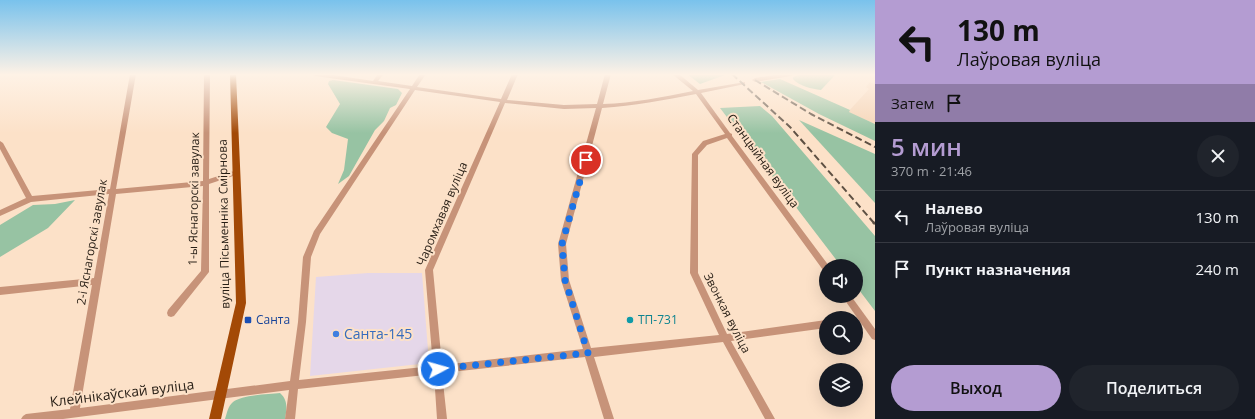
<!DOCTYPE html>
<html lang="ru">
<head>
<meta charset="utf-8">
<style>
  body { margin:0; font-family:"Open Sans",sans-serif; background:#20242c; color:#f1f3f6; height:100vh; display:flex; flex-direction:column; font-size:15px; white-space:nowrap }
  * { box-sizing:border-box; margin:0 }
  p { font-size:13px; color:#9ea1a6 }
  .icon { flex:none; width:22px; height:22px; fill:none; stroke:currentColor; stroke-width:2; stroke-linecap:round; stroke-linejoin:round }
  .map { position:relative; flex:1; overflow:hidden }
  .details { display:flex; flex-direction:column; background:#171b24; width:380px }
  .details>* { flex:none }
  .guide { background:#b49cd2; color:#111; overflow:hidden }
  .controls { position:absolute; left:819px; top:259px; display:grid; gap:8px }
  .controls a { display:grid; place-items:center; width:44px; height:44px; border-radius:50%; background:#171b24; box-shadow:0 4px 16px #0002; font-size:20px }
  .pin { position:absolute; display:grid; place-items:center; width:34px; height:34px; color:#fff; margin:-17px; border:2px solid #fff; border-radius:50%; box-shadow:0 1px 4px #0007 }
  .me { position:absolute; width:44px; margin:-22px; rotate:84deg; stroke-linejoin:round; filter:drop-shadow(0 0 3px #0008) }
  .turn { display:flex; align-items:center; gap:14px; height:84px; padding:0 16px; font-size:18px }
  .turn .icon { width:52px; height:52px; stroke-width:2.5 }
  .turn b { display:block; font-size:28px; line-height:34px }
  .then { display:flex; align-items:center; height:38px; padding:0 16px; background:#0003; gap:8px; font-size:15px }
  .round { display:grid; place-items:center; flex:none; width:42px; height:42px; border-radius:21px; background:#20242c }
  .headline { display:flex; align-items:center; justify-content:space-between; height:68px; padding:0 16px }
  h1 { font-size:24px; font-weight:600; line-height:30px; color:#b49cd2 }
  .action { display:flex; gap:8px; margin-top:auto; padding:8px 16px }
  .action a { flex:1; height:46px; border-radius:24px; background:#b49cd2; color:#111; font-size:16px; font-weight:600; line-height:46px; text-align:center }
  .action a+a { background:#20242c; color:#f1f3f6 }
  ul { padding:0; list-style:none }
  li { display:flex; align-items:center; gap:12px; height:52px; padding:0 16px; border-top:1px solid #363941 }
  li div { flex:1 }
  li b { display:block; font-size:15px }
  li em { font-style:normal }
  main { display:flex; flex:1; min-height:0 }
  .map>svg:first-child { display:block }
</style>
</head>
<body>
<main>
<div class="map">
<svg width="875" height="419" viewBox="0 0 875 419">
  <rect width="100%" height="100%" fill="#fce1c8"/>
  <!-- commercial -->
  <polygon fill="#e5d7e9" points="368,273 422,273 429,363 310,376 316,277"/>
  <!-- built -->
  <polygon fill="#f5d4b6" points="870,82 874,84 875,82 875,124 848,112 869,89 866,87"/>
  <!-- green -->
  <g fill="#97c3a3">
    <polygon points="687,74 724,74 725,75 700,84"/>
    <path d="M802,74h34l-15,16c-9,-1 -22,-4 -28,-11v-2z"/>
    <polygon points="780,79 850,110 849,112 875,124 875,141 819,114 761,82"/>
    <polygon points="333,80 398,89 402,93 396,105 390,108 384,121 375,130 349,176 338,184 344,170 348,139 332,133 326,127 340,104 328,84 329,81"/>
    <polygon points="760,106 772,116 875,236 875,311 856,286 856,266 841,266 720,108"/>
    <polygon points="799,120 875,154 875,203"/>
    <polygon points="75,200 48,228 0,257 0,225 33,205 55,204"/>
    <path d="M280,393c8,7 7,16 5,26h-60c2,-6 3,-13 8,-17 8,-7 36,-8 47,-9z"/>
  </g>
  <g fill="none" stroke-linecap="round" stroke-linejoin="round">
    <!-- minor -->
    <g fill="#c79379" fill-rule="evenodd">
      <path d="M130,74h6l-20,115 87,-8 1,-107h6l-1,105 28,-9 3,2 -1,2 -30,10v88l-35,44 -3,1 -3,-1 -1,-3 1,-3 33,-39 2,-85 -87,8 -36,214 210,-27 8,-59 5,-65 11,-26 96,-142 -95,-13 -3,-2h15l46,7 5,-7h6l-6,7 34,5 8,-12h6l-9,13 84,12 11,-25h6l-11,26 57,5 33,-1 8,-30h6l-8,30c30,-1 60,-7 90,-13l-21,-17h7l19,16 47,-8v2l-44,9 29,40 2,1v2l97,130h-3v5l-3,-1 -96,-132 -20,7 -9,10v118l29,61 99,-14v8l-95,13 44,78h-10l-42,-77 -129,15 20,62h-10l-19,-62 -143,16 5,46h-10l-3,-45 -136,15 -3,30h-10l4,-29 -226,29h-42l2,-3 3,-2 44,-5 22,-124 -92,10v-8l94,-9 15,-84 -78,8 -31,14v-6l26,-12 -26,-49v-8l3,2 29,53 78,-7zM415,90l85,12 -75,168 8,96 -134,14 7,-58 5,-65 9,-23zM696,94l29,40 -22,7 -11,13 -2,119 29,62 -128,13 -22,-68 -3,-36 36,-136c32,-2 62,-8 94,-14zM505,103l59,6 32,-1 -38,136 3,36 22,69 -141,16 -9,-95z"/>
      <polygon points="780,74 794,74 791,76 755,82 752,80 755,78"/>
      <polygon points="842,296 851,296 875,329 875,340 872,339"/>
    </g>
    <!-- major -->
    <polygon fill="#a34906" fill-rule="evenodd" points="230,74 236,74 246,303 221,419 209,419 236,303"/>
    <!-- rail-far1 -->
    <g stroke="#5e5043" stroke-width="2" stroke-dasharray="7 3.5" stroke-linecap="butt">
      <polyline points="732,74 790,127 874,223"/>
      <polyline points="755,80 811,114 875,147"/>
    </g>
    <!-- rail -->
    <polyline stroke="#5e5043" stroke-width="2.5" stroke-dasharray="10 4.5" stroke-linecap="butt" points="873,222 875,224"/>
  </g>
  <!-- sky -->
  <linearGradient id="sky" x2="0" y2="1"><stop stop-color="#79c2ec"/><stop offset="0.56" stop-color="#fef2e6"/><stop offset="1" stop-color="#fef2e6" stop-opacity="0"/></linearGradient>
  <rect width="875" height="133" fill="url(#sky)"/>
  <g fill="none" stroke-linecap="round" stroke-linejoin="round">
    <!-- route -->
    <polyline stroke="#1a73e8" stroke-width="7" stroke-dasharray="0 12.6" points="438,369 588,353 565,280 562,244 586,160"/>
  </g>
  <!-- markers -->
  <rect fill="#1a4fb4" stroke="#fce1c8" stroke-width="1.5" x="244" y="316" width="8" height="8" rx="2"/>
  <circle fill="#0f9aa8" stroke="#fce1c8" stroke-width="1.5" cx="630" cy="320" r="4"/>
  <circle fill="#3f7fe0" stroke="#fce1c8" stroke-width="1.5" cx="336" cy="334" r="4"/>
  <g text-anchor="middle" stroke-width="4" stroke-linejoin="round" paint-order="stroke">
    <!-- street labels -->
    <g font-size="12" fill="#271e15" stroke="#fce1c8">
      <text transform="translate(763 161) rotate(54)" y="4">Станцыйная вуліца</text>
      <text transform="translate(194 199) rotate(-89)" y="4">1-ы Яснагорскі завулак</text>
      <text transform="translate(442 214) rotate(-67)" y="4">Чаромхавая вуліца</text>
      <text transform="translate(224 224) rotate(-91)" y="4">вуліца Пісьменніка Смірнова</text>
      <text transform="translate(92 242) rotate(-80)" y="4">2-і Яснагорскі завулак</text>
      <text transform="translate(727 313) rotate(63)" y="4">Звонкая вуліца</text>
    </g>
    <!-- transit labels -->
    <g font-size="12" fill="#164399" stroke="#fce1c8" text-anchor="start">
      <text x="256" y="324">Санта</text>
    </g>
    <!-- culture labels -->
    <g font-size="12" fill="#0d838f" stroke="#fce1c8" text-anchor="start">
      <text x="638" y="324">ТП-731</text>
    </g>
    <!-- near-shop labels -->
    <g font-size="14" fill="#366cbe" stroke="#fce1c8" text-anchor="start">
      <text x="344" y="339">Санта-145</text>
    </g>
    <!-- near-street labels -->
    <g font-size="14" fill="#271e15" stroke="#fce1c8">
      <text transform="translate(122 393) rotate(-7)" y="5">Клейнікаўскай вуліца</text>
    </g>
  </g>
</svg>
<div class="controls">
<a><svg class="icon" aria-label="sound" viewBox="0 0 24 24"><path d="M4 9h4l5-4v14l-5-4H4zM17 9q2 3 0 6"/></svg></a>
<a><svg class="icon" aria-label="search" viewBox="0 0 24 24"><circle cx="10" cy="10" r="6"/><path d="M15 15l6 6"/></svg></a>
<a><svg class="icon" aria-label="layers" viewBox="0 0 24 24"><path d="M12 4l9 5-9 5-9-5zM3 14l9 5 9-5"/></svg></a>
</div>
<div class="pin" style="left:586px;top:160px;background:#d93025"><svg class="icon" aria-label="arrive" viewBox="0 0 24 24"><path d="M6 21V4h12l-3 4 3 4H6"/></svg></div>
<svg class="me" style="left:438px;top:369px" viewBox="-20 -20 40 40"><circle r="17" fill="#1a73e8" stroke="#fff" stroke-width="3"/><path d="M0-11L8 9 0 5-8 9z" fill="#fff"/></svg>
</div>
<section class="details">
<div class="guide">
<div class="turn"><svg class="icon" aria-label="left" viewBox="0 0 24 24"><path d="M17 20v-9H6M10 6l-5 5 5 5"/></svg><div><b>130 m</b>Лаўровая вуліца</div></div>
<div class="then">Затем<svg class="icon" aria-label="arrive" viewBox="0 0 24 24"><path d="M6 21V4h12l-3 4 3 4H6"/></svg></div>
</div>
<div class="headline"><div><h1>5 мин</h1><p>370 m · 21:46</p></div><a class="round"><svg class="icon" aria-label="close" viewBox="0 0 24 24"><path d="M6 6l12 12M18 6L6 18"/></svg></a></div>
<ul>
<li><svg class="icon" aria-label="left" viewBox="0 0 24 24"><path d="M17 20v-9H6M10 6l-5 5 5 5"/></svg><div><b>Налево</b><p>Лаўровая вуліца</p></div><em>130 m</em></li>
<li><svg class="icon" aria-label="arrive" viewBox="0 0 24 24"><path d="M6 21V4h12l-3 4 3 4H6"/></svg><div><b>Пункт назначения</b></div><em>240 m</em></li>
</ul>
<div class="action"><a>Выход</a><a>Поделиться</a></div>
</section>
</main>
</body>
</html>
